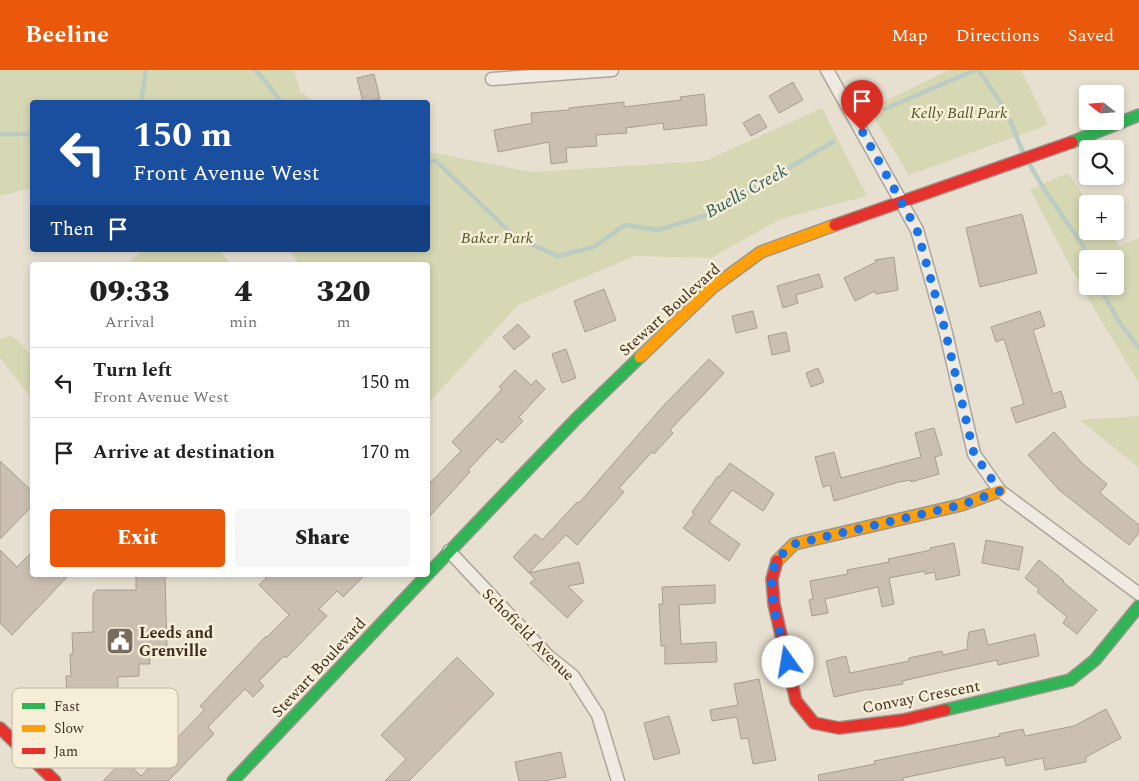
<!DOCTYPE html>
<html lang="en">
<head>
<meta charset="utf-8">
<style>
  body { margin:0; font-family:Spectral,serif; background:#f6f6f6; color:#222; height:100vh; display:flex; flex-direction:column; font-size:19px; white-space:nowrap }
  * { box-sizing:border-box; margin:0 }
  p { font-size:16px; color:#767676 }
  .icon { flex:none; width:28px; height:28px; fill:none; stroke:currentColor; stroke-width:2; stroke-linecap:round; stroke-linejoin:round }
  .map { position:relative; flex:1; overflow:hidden }
  .drawer { position:absolute; left:30px; top:192px; width:400px; height:315px; display:flex; flex-direction:column; background:#fff; border-radius:5px; box-shadow:0 2px 8px #0003 }
  .drawer>* { flex:none }
  .banner { position:absolute; left:30px; top:30px; width:400px; height:152px; border-radius:5px; box-shadow:0 2px 8px #0003; background:#1a4fa0; color:#fff; overflow:hidden }
  .needle { width:32px; rotate:287deg }
  .fabs { position:absolute; left:1079px; top:15px; display:grid; gap:10px }
  .fabs a { display:grid; place-items:center; width:45px; height:45px; border-radius:5px; background:#fff; box-shadow:0 2px 8px #0003; font-size:25px }
  .pin { position:absolute; display:grid; place-items:center; width:42px; height:42px; color:#fff; margin:-51px -21px; border-radius:50% 50% 50% 0; rotate:-45deg; box-shadow:0 0 5px #0007 }
  .pin .icon { rotate:45deg }
  .me { position:absolute; width:55px; margin:-28px; rotate:347deg; stroke-linejoin:round; filter:drop-shadow(0 0 4px #0008) }
  .turn { display:flex; align-items:center; gap:18px; height:105px; padding:0 20px; font-size:22px }
  .turn .icon { width:65px; height:65px; stroke-width:2.5 }
  .turn b { display:block; font-size:35px; line-height:42px }
  .then { display:flex; align-items:center; height:48px; padding:0 20px; background:#0003; gap:10px; font-size:19px }
  .eta { display:flex; justify-content:space-evenly; align-items:center; height:85px; text-align:center }
  .eta b { font-size:30px; font-weight:800; line-height:35px }
  .button { display:flex; gap:10px; margin-top:auto; padding:10px 20px }
  .button a { flex:1; height:58px; border-radius:5px; background:#ea580c; color:#fff; font-size:20px; font-weight:800; line-height:58px; text-align:center }
  .button a+a { background:#f6f6f6; color:#222 }
  ul { padding:0; list-style:none }
  li { display:flex; align-items:center; gap:15px; height:70px; padding:0 20px; border-top:1px solid #e0e0e0 }
  li div { flex:1 }
  li b { display:block; font-size:19px }
  li em { font-style:normal }
  header { display:flex; align-items:center; gap:30px; box-sizing:border-box; height:70px; padding:0 25px; background:#ea580c; color:#fff }
  header strong { font-size:24px }
  nav { display:flex; gap:28px; margin-inline-start:auto; font-size:18px }
  .map>svg:first-child { display:block }
</style>
</head>
<body>
<header>
<strong>Beeline</strong>
<nav><a>Map</a><a>Directions</a><a>Saved</a></nav>
</header>
<div class="map">
<svg width="1139" height="711" viewBox="0 0 1139 711">
  <rect width="100%" height="100%" fill="#e7e0d1"/>
  <!-- green -->
  <g fill="#d6d7b3" fill-rule="evenodd">
    <polygon points="0,0 294,0 300,22 314,32 32,32 32,118 0,126"/>
    <polygon points="949,0 1021,0 1048,55 909,105 869,39"/>
    <polygon points="822,38 867,126 780,149 711,188 635,186 518,235 428,334 428,195 301,195 288,180 428,180 428,82 532,102 705,91"/>
    <path d="M1068,103l21,31h-1v27h20l11,15 20,-8v145l-55,-91 -54,-103zM1088,189h27v27h-27z"/>
    <polygon points="143,180 219,180 232,195 125,195"/>
    <polygon points="10,266 19,271 32,288 32,329 0,288 0,269"/>
    <polygon points="1139,346 1139,398 1080,350"/>
  </g>
  <g fill="none" stroke-linecap="round" stroke-linejoin="round">
    <!-- stream -->
    <g stroke="#bcccc2" stroke-width="4.5">
      <polyline points="255,0 262,7 281,32"/>
      <path d="M978,0c13,17 25,35 34,55 4,10 7,19 12,29"/>
      <polyline points="141,32 146,0"/>
      <polyline points="885,39 975,0"/>
      <polyline points="0,64 32,64"/>
      <polyline points="428,92 436,91 515,167 558,186 594,177 625,155 658,160 707,145 833,72"/>
      <polyline points="1029,93 1042,116 1083,176 1088,189"/>
      <polyline points="1099,216 1119,252 1139,278"/>
    </g>
  </g>
  <!-- building -->
  <g fill="#cbbfb2" stroke="#a89c90">
    <polygon points="374,4 380,29 363,32 357,8"/>
    <polygon points="793,12 803,30 779,43 769,26"/>
    <polygon points="704,24 707,55 664,60 663,53 626,58 627,63 596,65 597,76 566,78 567,92 551,94 549,72 498,82 494,60 532,53 531,43 569,40 569,38 624,32 624,37 681,30 680,27"/>
    <polygon points="759,44 767,57 751,66 743,53"/>
    <polygon points="1022,144 1037,203 980,217 966,158"/>
    <polygon points="894,187 898,220 876,224 875,221 855,231 844,208 876,192 875,190"/>
    <polygon points="819,204 823,217 796,225 798,233 783,238 777,216"/>
    <polygon points="604,219 616,250 585,262 574,231"/>
    <polygon points="753,241 757,258 736,263 732,246"/>
    <polygon points="1040,241 1045,256 1033,260 1053,324 1061,321 1066,337 1016,353 1011,338 1024,334 1004,269 996,272 991,257"/>
    <polygon points="518,254 530,267 514,280 503,267"/>
    <polygon points="786,262 790,281 772,285 768,266"/>
    <polygon points="566,279 576,308 562,313 552,284"/>
    <polygon points="709,289 724,303 670,360 673,363 654,384 652,382 619,418 624,422 577,475 566,465 529,503 579,492 584,513 568,516 583,531 567,548 530,513 535,509 513,487 535,464 542,470 577,432 579,433 664,335"/>
    <polygon points="818,298 824,312 811,317 806,303"/>
    <polygon points="515,300 531,315 536,310 545,319 519,347 523,351 502,373 497,369 468,400 470,402 428,448 428,415 461,381 452,372 502,319 499,317"/>
    <polygon points="934,358 942,385 935,387 939,404 911,412 911,410 899,412 834,431 830,415 823,417 815,387 834,382 841,408 921,387 915,363"/>
    <polygon points="1054,362 1082,393 1107,414 1100,423 1139,455 1139,463 1129,475 1059,420 1028,385"/>
    <polygon points="0,391 32,421 32,436 0,469"/>
    <polygon points="730,393 774,424 763,441 732,420 709,452 740,474 729,491 683,458 694,444 692,442 718,406 719,407"/>
    <polygon points="986,470 1023,477 1019,500 982,493"/>
    <polygon points="954,473 960,505 936,510 935,502 925,504 925,501 889,508 894,534 882,537 878,517 825,529 828,543 812,546 809,530 813,529 810,511 848,504 847,500 889,492 888,489 931,480 930,478"/>
    <polygon points="0,480 17,497 32,482 32,505 69,505 12,565 0,553"/>
    <polygon points="1039,490 1064,511 1063,512 1097,540 1077,564 1063,553 1067,547 1037,522 1039,519 1025,508"/>
    <polygon points="136,505 165,505 167,580 161,584 149,584 150,594 139,594 139,606 118,607 118,628 97,628 97,650 74,650 73,629 67,629 66,606 71,606 70,584 73,584 72,563 93,562 93,524 97,520 136,520"/>
    <polygon points="269,505 365,505 343,527 337,521 319,539 327,546 286,588 284,586 259,611 264,616 253,627 245,619 208,657 214,664 168,711 103,711 124,689 141,706 204,640 200,636 266,566 267,567 289,545 259,515"/>
    <polygon points="715,515 715,533 679,535 681,574 716,572 717,592 665,594 665,576 661,576 659,534 663,534 662,517"/>
    <polygon points="984,559 988,575 1035,564 1039,586 998,595 997,590 902,611 903,614 869,620 869,619 834,627 826,591 846,586 850,603 909,591 909,588 942,581 943,585 968,579 967,574 969,562"/>
    <polygon points="457,587 494,624 409,711 385,711 406,689 381,665"/>
    <polygon points="759,609 776,690 753,694 748,668 741,669 737,647 712,651 710,640 738,635 734,614"/>
    <polygon points="1106,639 1121,668 1086,687 1086,692 1045,700 1043,688 1006,696 1004,687 903,708 903,711 819,711 818,705 875,694 874,691 1000,666 999,664 1023,659 1025,666 1074,656"/>
    <polygon points="669,646 680,683 654,690 644,653"/>
    <polygon points="561,682 566,707 544,711 519,711 515,692"/>
  </g>
  <g fill="none" stroke-linecap="round" stroke-linejoin="round">
    <defs>
      <g id="street">
        <polyline points="827,0 917,160 945,259 974,384 1000,421 1139,524"/>
        <polyline points="492,9 612,0"/>
        <polyline points="449,481 548,586 573,606 598,645 618,711"/>
      </g>
      <g id="fast">
        <polyline points="1072,72 1139,45"/>
        <polyline points="428,504 576,349 640,287"/>
        <polyline points="945,640 1070,610 1095,590 1139,536"/>
        <polyline points="233,711 427,505"/>
      </g>
      <g id="slow">
        <polyline points="640,287 713,217 761,182 835,155"/>
        <polyline points="777,491 794,474 961,435 1000,421"/>
      </g>
      <g id="jam">
        <polyline points="835,155 1072,72"/>
        <polyline points="777,491 772,509 774,534 796,631 814,653 839,658 903,650 945,640"/>
        <polyline points="0,658 55,711"/>
      </g>
    </defs>
    <!-- street casing -->
    <use href="#street" stroke="#ada599" stroke-width="15"/>
    <!-- fast casing -->
    <use href="#fast" stroke="#9c958a" stroke-width="14"/>
    <!-- slow casing -->
    <use href="#slow" stroke="#9c958a" stroke-width="14"/>
    <!-- jam casing -->
    <use href="#jam" stroke="#9c958a" stroke-width="14"/>
    <!-- street -->
    <use href="#street" stroke="#efebe3" stroke-width="12"/>
    <!-- fast -->
    <use href="#fast" stroke="#30b455" stroke-width="11"/>
    <!-- slow -->
    <use href="#slow" stroke="#ff9f0a" stroke-width="11"/>
    <!-- jam -->
    <use href="#jam" stroke="#e5322d" stroke-width="11"/>
  </g>
  <g fill="none" stroke-linecap="round" stroke-linejoin="round">
    <!-- route -->
    <path stroke="#1a73e8" stroke-width="9" stroke-dasharray="0 16.2" d="M788,592c-7,-28 -25,-75 -11,-102 4,-6 12,-11 17,-16l167,-39 39,-14 -26,-37 -29,-124 -28,-100 -55,-99"/>
  </g>
  <!-- icons -->
  <defs>
    <symbol id="civic-square" viewBox="-11 -11 22 22"><rect x="-9" y="-9" width="18" height="18" rx="4" fill="#786c5e" stroke="#f7eed8"/><path d="M-.6-6.5H3V-4.5H.6V-3L4-1V1h2V6H-6V1h2V-1L-.6-3ZM-1.2 2.5V6h2.4V2.5Z" fill="#fff"/></symbol>
  </defs>
  <g fill-rule="evenodd">
    <use href="#civic-square" x="104" y="555" width="32" height="32"/>
  </g>
  <g text-anchor="middle" stroke-width="5" stroke-linejoin="round" paint-order="stroke">
    <!-- park labels -->
    <g font-size="16" font-style="italic" fill="#4d5a26" stroke="#f7eed8">
      <text x="959" y="48">Kelly Ball Park</text>
      <text x="497" y="173">Baker Park</text>
    </g>
    <!-- street labels -->
    <g font-size="16" fill="#3d2e20" stroke="#f7eed8">
      <text transform="translate(669 239) rotate(-42)" y="6">Stewart Boulevard</text>
      <text transform="translate(529 564) rotate(45)" y="6">Schofield Avenue</text>
      <text transform="translate(318 597) rotate(-47)" y="6">Stewart Boulevard</text>
      <text transform="translate(921 626) rotate(-11)" y="6">Convay Crescent</text>
    </g>
    <!-- poi labels -->
    <g font-size="16" font-weight="bold" fill="#3d2e20" stroke="#f7eed8" text-anchor="start">
      <text x="139" y="568">Leeds and<tspan x="139" dy="18">Grenville</tspan></text>
    </g>
    <!-- water labels -->
    <g font-size="18" font-style="italic" fill="#2f5d5a" stroke="#f7eed8">
      <text transform="translate(746 121) rotate(-29)" y="6">Buells Creek</text>
    </g>
  </g>
  <!-- legend -->
  <rect x="12" y="618" width="166" height="80" rx="8" fill="#f7eed8" stroke="#bfb4a1" stroke-width="1"/>
  <rect x="22" y="633" width="23" height="6" fill="#30b455"/>
  <rect x="22" y="655" width="23" height="7" fill="#ff9f0a"/>
  <rect x="22" y="678" width="23" height="6" fill="#e5322d"/>
  <g font-size="14" fill="#3d2e20">
    <text x="54" y="641">Fast</text>
    <text x="54" y="663">Slow</text>
    <text x="54" y="686">Jam</text>
  </g>
</svg>
<div class="fabs">
<a><svg class="needle" viewBox="-14 -14 28 28"><path d="M0-13l5 13h-10z" fill="#e53935"/><path d="M0 13l5-13h-10z" fill="#767676"/></svg></a>
<a><svg class="icon" aria-label="search" viewBox="0 0 24 24"><circle cx="10" cy="10" r="6"/><path d="M15 15l6 6"/></svg></a>
<a>+</a>
<a>−</a>
</div>
<div class="pin" style="left:862px;top:61px;background:#d93025"><svg class="icon" aria-label="arrive" viewBox="0 0 24 24"><path d="M6 21V4h12l-3 4 3 4H6"/></svg></div>
<svg class="me" style="left:788px;top:592px" viewBox="-20 -20 40 40"><circle r="19" fill="#fff"/><path d="M0-13L10 11 0 6-10 11z" fill="#1a73e8"/></svg>
<div class="banner">
<div class="turn"><svg class="icon" aria-label="left" viewBox="0 0 24 24"><path d="M17 20v-9H6M10 6l-5 5 5 5"/></svg><div><b>150 m</b>Front Avenue West</div></div>
<div class="then">Then<svg class="icon" aria-label="arrive" viewBox="0 0 24 24"><path d="M6 21V4h12l-3 4 3 4H6"/></svg></div>
</div>
<section class="drawer">
<div class="eta">
<div><b>09:33</b><p>Arrival</p></div>
<div><b>4</b><p>min</p></div>
<div><b>320</b><p>m</p></div>
</div>
<ul>
<li><svg class="icon" aria-label="left" viewBox="0 0 24 24"><path d="M17 20v-9H6M10 6l-5 5 5 5"/></svg><div><b>Turn left</b><p>Front Avenue West</p></div><em>150 m</em></li>
<li><svg class="icon" aria-label="arrive" viewBox="0 0 24 24"><path d="M6 21V4h12l-3 4 3 4H6"/></svg><div><b>Arrive at destination</b></div><em>170 m</em></li>
</ul>
<div class="button"><a>Exit</a><a>Share</a></div>
</section>
</div>
</body>
</html>
